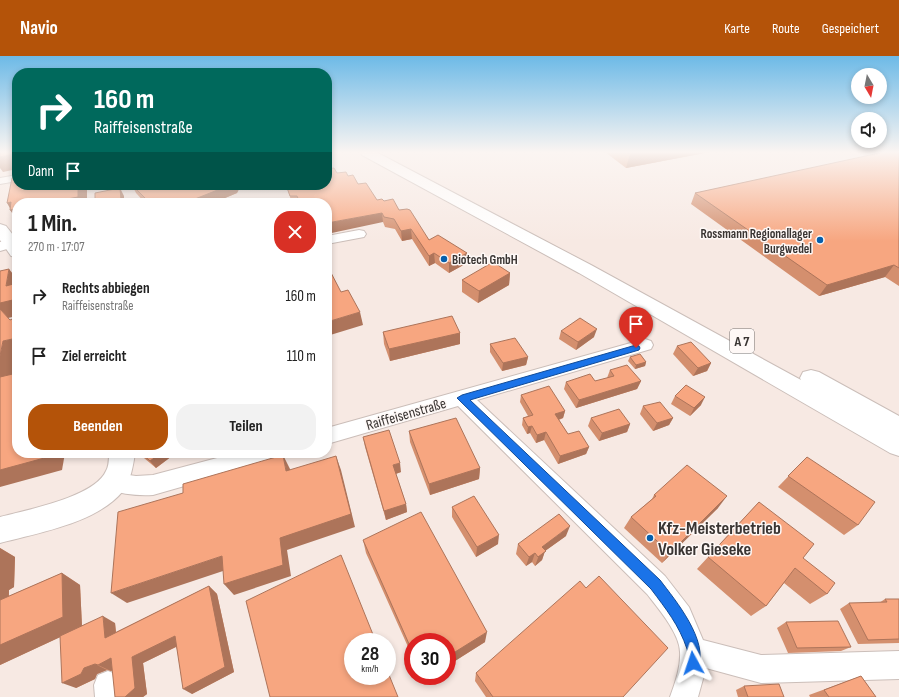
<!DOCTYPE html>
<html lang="de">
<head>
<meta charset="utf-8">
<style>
  body { margin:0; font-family:"Sofia Sans Condensed",sans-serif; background:#f2f2f2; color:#222; height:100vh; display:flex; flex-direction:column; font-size:15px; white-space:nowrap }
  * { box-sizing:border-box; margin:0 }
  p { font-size:13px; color:#767676 }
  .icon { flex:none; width:22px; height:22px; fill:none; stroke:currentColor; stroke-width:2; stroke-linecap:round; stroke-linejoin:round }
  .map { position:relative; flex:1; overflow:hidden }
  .side { position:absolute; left:12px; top:142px; width:320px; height:260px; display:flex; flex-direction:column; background:#fff; border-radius:16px; box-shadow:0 2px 6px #0003 }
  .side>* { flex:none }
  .banner { position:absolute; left:12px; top:12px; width:320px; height:122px; border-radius:16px; box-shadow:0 2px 6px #0003; background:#00695c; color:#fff; overflow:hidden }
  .needle { width:26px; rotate:170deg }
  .fabs { position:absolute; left:851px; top:12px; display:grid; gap:8px }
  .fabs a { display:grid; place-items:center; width:36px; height:36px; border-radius:50%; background:#fff; box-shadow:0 2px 6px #0003; font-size:20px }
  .speed { position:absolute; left:344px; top:577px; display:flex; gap:8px; font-size:20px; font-weight:700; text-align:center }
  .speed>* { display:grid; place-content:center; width:52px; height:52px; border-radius:50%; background:#fff; box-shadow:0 2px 6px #0003; line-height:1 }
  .speed small { font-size:10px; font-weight:400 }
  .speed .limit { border:6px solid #d22; background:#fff; color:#111 }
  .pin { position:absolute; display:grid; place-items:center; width:34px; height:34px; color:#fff; margin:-41px -17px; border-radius:50% 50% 50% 0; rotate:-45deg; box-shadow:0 0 4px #0007 }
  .pin .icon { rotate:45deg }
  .me { position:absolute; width:44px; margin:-22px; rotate:355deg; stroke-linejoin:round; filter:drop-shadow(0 0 3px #0008) }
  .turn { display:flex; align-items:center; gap:14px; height:84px; padding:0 16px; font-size:18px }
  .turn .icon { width:52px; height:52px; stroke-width:2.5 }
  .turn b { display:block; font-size:28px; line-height:34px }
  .then { display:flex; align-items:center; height:38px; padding:0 16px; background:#0003; gap:8px; font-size:15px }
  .round { display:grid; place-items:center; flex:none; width:42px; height:42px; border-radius:16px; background:#f2f2f2 }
  .head { display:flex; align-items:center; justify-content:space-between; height:68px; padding:0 16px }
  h1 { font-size:24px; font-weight:700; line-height:30px }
  .cta { display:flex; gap:8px; margin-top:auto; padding:8px 16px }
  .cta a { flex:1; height:46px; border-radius:16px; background:#b45309; color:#fff; font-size:16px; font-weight:700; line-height:46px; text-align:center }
  .cta a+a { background:#f2f2f2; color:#222 }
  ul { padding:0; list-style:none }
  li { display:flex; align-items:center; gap:12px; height:60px; padding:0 16px }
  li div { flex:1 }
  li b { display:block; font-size:15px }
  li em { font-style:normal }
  header { display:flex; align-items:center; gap:24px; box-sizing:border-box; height:56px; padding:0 20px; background:#b45309; color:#fff }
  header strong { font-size:19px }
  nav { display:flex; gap:22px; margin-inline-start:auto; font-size:14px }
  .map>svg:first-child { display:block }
</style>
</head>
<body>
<header>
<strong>Navio</strong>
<nav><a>Karte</a><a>Route</a><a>Gespeichert</a></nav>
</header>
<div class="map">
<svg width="899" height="641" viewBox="0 0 899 641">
  <rect width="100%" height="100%" fill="#f7e9e3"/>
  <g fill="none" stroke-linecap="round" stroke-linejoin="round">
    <defs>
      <g id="minor">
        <polygon points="17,119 17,125 0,128 0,122"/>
        <polygon points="359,174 364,175 366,178 364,181 327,188 327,180"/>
        <polygon points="9,184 14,185 16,188 14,191 0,195 0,186"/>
        <path d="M645,283l6,2 2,4 -2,4 -174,51 188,176 24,31 14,33 58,15 138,-4v28l-138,4 -55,-15 -8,29h-28c5,-14 11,-30 10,-45 0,-18 -22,-44 -33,-58l-189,-188 -131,38v-16z"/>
        <path d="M236,397h42l-3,6 -7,3 -115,33c-16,1 -31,-1 -47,-6l-3,-7 3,-7 8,-2 22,3 17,-1z"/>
        <polygon points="108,615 118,619 122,629 123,641 95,641 94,629 98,619"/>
      </g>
      <g id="major">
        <polygon points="0,168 6,170 17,184 17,201 11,200 0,184"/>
        <path d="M109,397h26c-2,13 -4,27 -12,38 -26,32 -85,42 -123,52v-26c26,-7 95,-20 106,-46 3,-5 3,-12 3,-18z"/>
      </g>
      <polygon id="highway" points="361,96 376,96 591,209 801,324 800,322 803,316 811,314 819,316 899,360 899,400 890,397 579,217 362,99"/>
    </defs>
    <!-- minor casing -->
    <use href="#minor" stroke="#cbbeb9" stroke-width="2"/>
    <!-- major casing -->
    <use href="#major" stroke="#cbbeb9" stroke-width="2"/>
    <!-- highway casing -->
    <use href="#highway" stroke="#cbbeb9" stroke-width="2"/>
    <!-- minor -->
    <use href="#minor" fill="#fff" fill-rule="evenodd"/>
    <!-- major -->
    <use href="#major" fill="#fff" fill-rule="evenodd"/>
    <!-- highway -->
    <use href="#highway" fill="#fff" fill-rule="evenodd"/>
  </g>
  <!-- wall -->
  <g fill="#d48f6e">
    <polygon points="605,96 710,96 626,112"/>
    <polygon points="899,96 899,230 885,221 819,240 691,148 695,137"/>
    <polygon points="337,117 348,120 377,144 384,145 399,154 429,184 467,207 449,217 435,207 429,210 412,183 402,185 395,173 385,171 383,166 327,147 292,147 286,129 327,129"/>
    <polygon points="132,129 241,129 237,137 213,147 145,147 136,137"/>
    <polygon points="510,217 509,229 478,247 462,236 462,224"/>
    <polygon points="561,275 594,281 576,294 559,283"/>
    <polygon points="383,276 460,277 460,288 390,305 384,288"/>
    <polygon points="490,288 528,301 526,309 502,315 490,296"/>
    <polygon points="677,290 711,307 707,315 693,320 673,298"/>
    <polygon points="630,301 646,306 645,310 635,313 628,305"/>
    <polygon points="610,314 641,325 637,333 576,352 564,333 566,326 595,325 607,322"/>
    <polygon points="521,339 565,355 563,362 559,364 568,378 589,391 586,398 558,408 544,384 536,387 530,377 527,378 522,369 523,362 528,360 520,346"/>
    <polygon points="675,340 701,349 690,360 671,348"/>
    <polygon points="643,350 673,362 669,369 653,375 640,358"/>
    <polygon points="591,362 630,368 627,376 599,385 588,370"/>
    <polygon points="409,375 480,412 479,423 430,439 410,386"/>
    <polygon points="363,381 401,416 396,418 406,448 407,456 386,464 365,391"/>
    <polygon points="140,397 170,397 172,400 156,412 144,402"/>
    <polygon points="807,401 858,469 844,479 778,431"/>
    <polygon points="654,439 718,452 662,507 624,472 631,461 652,443"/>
    <polygon points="759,446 803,502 827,538 810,548 784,527 766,550 751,560 697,513"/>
    <polygon points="452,451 498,488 476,501 452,461"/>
    <polygon points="566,480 545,495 542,504 535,510 532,506 526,510 516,498 518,488"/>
    <polygon points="363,484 485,586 447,610 447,586 413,586 413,602 366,497"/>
    <polygon points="0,492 15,501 14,531 9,534 9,540 62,517 80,529 82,570 115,567 116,576 209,530 217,538 234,616 192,638 176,591 143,607 147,638 143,641 115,641 113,614 111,615 107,614 97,618 95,623 76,632 60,581 0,609"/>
    <polygon points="885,543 899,543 899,587 858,588 840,553 849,547 879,547"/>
    <polygon points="786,566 851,591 841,595 788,597 777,572"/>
    <polygon points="476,617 623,641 486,641 475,625"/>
    <polygon points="861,620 876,641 810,641 809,639"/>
    <polygon points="744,630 784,641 738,641 736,634"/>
  </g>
  <!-- shaded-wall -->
  <g fill="#ad745a">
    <polygon points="641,96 710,96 626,112 630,98"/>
    <polygon points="17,97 17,113 3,116 0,112 0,101"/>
    <polygon points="78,129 87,129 87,147 46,147"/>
    <polygon points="230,129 241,129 237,137 213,147 185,147"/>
    <polygon points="120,132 124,140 124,147 108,147"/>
    <polygon points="11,146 17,153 17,164 10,154 11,154 7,147"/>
    <polygon points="382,157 383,166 327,178 327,167"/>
    <polygon points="411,173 412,183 402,185 401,175"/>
    <polygon points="434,197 435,207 429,210 429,200"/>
    <polygon points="467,197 467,207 449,217 449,207"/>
    <polygon points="894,209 885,221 819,240 827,229"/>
    <polygon points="9,213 17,223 17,260 8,262 0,253 0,247 6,230"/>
    <polygon points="510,217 509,229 478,247 479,235"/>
    <polygon points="360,256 363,269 327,280 327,266"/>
    <polygon points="597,273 594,281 576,294 578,286"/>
    <polygon points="460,277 460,288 390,305 389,293"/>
    <polygon points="17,282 17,299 16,299 9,336 0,327 0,300 3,285"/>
    <polygon points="528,301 526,309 502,315 503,307"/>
    <polygon points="646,306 645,310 635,313 636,309"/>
    <polygon points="711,307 707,315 693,320 698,312"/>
    <polygon points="641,325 637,333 576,352 579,344"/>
    <polygon points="705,341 701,349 690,360 694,352"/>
    <polygon points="565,355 563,362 553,365 555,358"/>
    <polygon points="673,362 669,369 653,375 657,367"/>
    <polygon points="630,368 627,376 599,385 602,377"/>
    <polygon points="532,370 530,377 527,378 528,371"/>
    <polygon points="546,376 544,384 536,387 537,379"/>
    <polygon points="589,391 586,398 558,408 560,400"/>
    <polygon points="49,397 65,397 62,414 0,431 0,414"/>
    <polygon points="161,397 170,397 172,400 156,412 150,405"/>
    <polygon points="283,399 290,413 292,429 286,415"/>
    <polygon points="336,400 341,414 355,471 287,494 291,520 234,539 224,528 280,482"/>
    <polygon points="400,407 401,416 395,418 393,409"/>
    <polygon points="480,412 479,423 430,439 429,428"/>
    <polygon points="727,440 718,452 662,507 670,497"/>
    <polygon points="406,448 407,456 386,464 384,455"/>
    <polygon points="570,470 566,480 545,495 542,504 535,510 542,491"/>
    <polygon points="499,479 498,488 476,501 477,491"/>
    <polygon points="0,492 15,501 14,531 9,534 8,560 0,557"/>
    <polygon points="535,497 532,506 526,510 529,501"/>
    <polygon points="222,500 232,512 127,547 111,537"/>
    <polygon points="62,517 80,529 82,571 0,609 0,589"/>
    <polygon points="209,530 217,538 234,616 192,638 183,633"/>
    <polygon points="103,560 115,567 117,588 105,582"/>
    <polygon points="487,576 485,586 447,610 447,601"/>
    <polygon points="175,580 184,587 143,607 147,638 143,641 125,641 132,601"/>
    <polygon points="111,602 124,608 111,615 98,609"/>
    <polygon points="95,608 107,614 97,618 95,623 76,632 62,627 84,612"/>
    <polygon points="422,620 430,620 423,625"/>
  </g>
  <!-- building -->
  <g fill="#f7a680" stroke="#ad745a">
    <polygon points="0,96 17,96 17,97 0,101"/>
    <polygon points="627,96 641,96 630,98"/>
    <polygon points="884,96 899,96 899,212 894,209 827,229 695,137"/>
    <polygon points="334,112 337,117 346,116 348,120 353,119 358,128 366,127 377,144 382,143 384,145 393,143 399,154 407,153 410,154 429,184 438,179 467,197 449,207 434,197 429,200 411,173 401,175 394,163 384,161 382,157 327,167 327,147 300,147 297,140 290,140 286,129 327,129 327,113"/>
    <polygon points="17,121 17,129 78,129 78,141 46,147 17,147 17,153 10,154 11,146 7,147 12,122"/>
    <polygon points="132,129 230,129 185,147 150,147"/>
    <polygon points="120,132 121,144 108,147 95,147 95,137"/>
    <polygon points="493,206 510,217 479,235 462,224"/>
    <polygon points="327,211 328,211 341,236 348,234 360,256 327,266"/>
    <polygon points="9,213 6,230 17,227 17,243 0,247 0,215"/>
    <polygon points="0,253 10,264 17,261 17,282 3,285 0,300"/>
    <polygon points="452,260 460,277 389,293 383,276"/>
    <polygon points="580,262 597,273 578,286 561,275"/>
    <polygon points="515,282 528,301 503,307 490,288"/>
    <polygon points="691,286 711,307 698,312 677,290"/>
    <polygon points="640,298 646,306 636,309 630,301"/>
    <polygon points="627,309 641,325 579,344 566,326 590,318 595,325 614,320 610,314"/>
    <polygon points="17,317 17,397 49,397 48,401 0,414 0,321"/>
    <polygon points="686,329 705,341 694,352 675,340"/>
    <polygon points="549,330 565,355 555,358 568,378 579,375 589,391 560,400 546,376 537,379 532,370 528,371 523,362 533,359 521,339"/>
    <polygon points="660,346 673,362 657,367 643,350"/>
    <polygon points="619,353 630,368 602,377 591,362"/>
    <polygon points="456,362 480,412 429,428 409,375"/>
    <polygon points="389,374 400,407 393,409 406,448 384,455 363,381"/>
    <polygon points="141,397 161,397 150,405"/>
    <polygon points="283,399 286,415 336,400 351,458 280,482 283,509 224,528 222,500 111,537 118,456 183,437 183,428"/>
    <polygon points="807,401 875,446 858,469 788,420"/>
    <polygon points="687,409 727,440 670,497 631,461 656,440 654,439"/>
    <polygon points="474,440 499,479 477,491 452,451"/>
    <polygon points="759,446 814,488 803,502 835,527 827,538 795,512 766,550 708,501"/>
    <polygon points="421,456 487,576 447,601 447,586 413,586 413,597 363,484"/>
    <polygon points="559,458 570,470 542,491 546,495 538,501 535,497 529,501 518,488"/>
    <polygon points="341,499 376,586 353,586 353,620 387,620 387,614 398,641 270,641 246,545"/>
    <polygon points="62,517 63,561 0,589 0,544"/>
    <polygon points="599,520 668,592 623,641 493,641 476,617 580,525 586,532"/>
    <polygon points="209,530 225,611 183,633 175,580 132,601 135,632 125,641 115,641 111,602 98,609 95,608 84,612 81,618 62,627 60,580 103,560 105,582"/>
    <polygon points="885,543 899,543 899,583 868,584 849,547 887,546"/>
    <polygon points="838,565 851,591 797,592 786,566"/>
    <polygon points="861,620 876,641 829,641 824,634"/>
    <polygon points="779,628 784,641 748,641 744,630"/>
  </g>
  <!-- sky -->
  <linearGradient id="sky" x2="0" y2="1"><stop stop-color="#6dbae7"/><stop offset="0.52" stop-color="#fbf5f2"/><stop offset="1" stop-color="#fbf5f2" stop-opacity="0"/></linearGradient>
  <rect width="899" height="185" fill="url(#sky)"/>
  <!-- route -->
  <path fill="#1a73e8" stroke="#114b97" d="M636,289l3,1 1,2 -1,2 -169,50 190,180c16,21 49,61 38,88l-5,2 -5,-2c-3,-7 1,-12 -1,-19 -8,-24 -21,-40 -36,-60l-194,-191 5,-3z"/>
  <!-- markers -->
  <g fill="#065fac" stroke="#fef8f6" stroke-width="1.5">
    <circle cx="820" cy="184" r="4"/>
    <circle cx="444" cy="203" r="4"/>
    <circle cx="650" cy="482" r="4"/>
  </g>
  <g text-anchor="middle" stroke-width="3" stroke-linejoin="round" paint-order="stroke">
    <!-- far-poi labels -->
    <g font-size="13" font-weight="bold" fill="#3a3533" stroke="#fef8f6" text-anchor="end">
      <text x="812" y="182">Rossmann Regionallager<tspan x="812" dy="15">Burgwedel</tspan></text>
      <text x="452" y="208" text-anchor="start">Biotech GmbH</text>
    </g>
    <!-- shield labels -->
    <rect fill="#fef8f6" stroke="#75706e" stroke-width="1" x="730" y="273" width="24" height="24" rx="3"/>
    <g font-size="14" font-weight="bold" fill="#3a3533">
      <text x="742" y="290">A 7</text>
    </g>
    <!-- street labels -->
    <g font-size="15" fill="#3a3533" stroke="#fef8f6">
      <text transform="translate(406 358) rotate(-16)" y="5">Raiffeisenstraße</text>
    </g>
    <!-- near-poi labels -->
    <g font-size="18" font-weight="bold" fill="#3a3533" stroke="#fef8f6" text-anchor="start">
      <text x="658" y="478">Kfz-Meisterbetrieb<tspan x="658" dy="21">Volker Gieseke</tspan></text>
    </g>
  </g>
</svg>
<div class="fabs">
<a><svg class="needle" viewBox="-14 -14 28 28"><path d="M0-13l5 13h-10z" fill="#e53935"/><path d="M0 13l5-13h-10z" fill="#767676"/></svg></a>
<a><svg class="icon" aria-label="sound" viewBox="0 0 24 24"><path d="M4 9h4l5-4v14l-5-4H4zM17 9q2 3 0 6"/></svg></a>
</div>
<div class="speed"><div>28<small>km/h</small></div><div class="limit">30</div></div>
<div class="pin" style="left:636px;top:292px;background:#d93025"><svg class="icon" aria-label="arrive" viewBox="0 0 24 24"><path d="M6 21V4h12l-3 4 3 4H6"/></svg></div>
<svg class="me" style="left:693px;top:607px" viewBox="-20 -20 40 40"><path d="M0-17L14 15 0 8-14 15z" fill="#1a73e8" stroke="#fff" stroke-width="4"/></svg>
<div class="banner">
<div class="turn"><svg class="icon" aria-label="right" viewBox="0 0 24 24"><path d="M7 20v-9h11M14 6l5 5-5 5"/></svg><div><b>160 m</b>Raiffeisenstraße</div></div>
<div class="then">Dann<svg class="icon" aria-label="arrive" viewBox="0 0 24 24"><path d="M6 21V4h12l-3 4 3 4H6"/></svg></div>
</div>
<section class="side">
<div class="head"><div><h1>1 Min.</h1><p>270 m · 17:07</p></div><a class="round" style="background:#d93025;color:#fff"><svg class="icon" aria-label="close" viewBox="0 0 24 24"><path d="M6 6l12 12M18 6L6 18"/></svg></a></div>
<ul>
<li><svg class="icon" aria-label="right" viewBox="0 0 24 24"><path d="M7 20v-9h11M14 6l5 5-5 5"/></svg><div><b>Rechts abbiegen</b><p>Raiffeisenstraße</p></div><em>160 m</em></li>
<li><svg class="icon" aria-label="arrive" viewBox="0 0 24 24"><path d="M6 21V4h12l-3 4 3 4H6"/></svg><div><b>Ziel erreicht</b></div><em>110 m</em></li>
</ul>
<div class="cta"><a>Beenden</a><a>Teilen</a></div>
</section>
</div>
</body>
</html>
